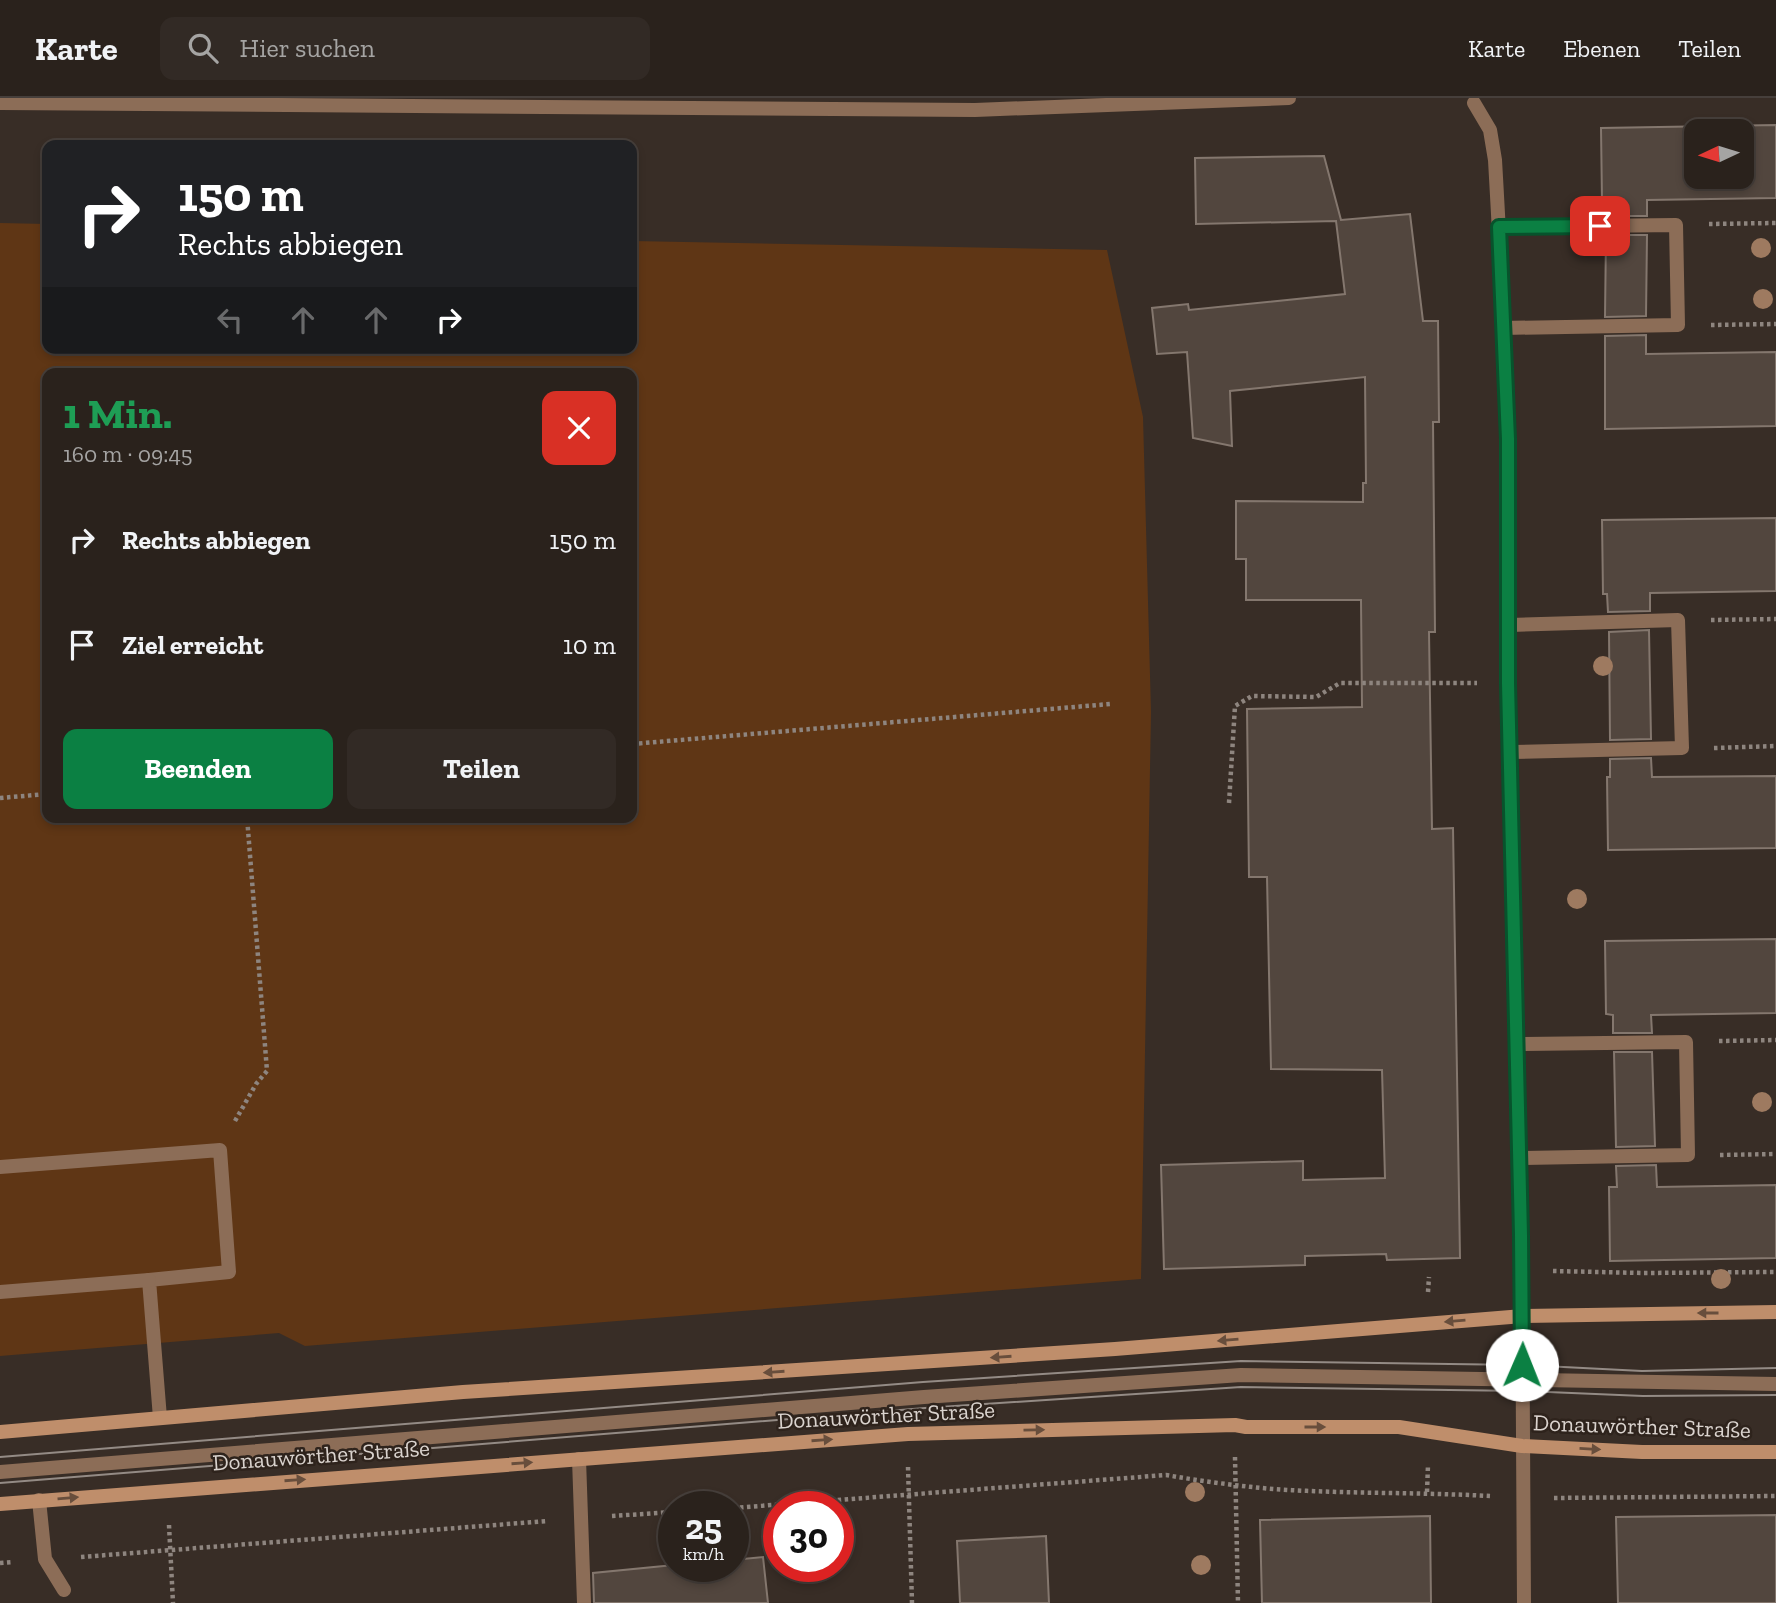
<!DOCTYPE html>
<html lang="de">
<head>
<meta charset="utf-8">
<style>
  body { margin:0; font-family:"Zilla Slab",serif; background:#322a25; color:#f1f3f6; height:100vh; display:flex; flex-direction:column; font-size:26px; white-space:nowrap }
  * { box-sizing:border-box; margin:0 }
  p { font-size:23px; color:#a5a4a3 }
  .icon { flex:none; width:38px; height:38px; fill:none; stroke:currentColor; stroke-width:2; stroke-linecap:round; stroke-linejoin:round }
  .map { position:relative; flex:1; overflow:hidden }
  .panel { position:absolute; left:42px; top:270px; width:595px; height:455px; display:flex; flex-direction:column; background:#2a221c; border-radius:14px; box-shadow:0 4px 10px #0003,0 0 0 2px #463f3b }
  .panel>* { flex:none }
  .hud { position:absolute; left:42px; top:42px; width:595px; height:214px; border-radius:14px; box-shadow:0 4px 10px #0003,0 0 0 2px #463f3b; background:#202124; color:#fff; overflow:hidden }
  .needle { width:46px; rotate:266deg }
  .fabs { position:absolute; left:1684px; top:21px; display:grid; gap:14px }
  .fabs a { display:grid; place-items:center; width:70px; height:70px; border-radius:14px; background:#2a221c; box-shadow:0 4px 10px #0003,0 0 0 2px #463f3b; font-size:35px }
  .speed { position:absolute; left:658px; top:1393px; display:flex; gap:14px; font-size:35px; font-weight:700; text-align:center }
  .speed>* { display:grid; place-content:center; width:91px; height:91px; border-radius:50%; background:#2a221c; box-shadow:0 4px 10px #0003,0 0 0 2px #463f3b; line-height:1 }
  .speed small { font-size:18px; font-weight:400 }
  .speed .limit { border:10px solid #d22; background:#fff; color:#111 }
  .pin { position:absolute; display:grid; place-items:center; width:60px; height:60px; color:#fff; margin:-30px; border-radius:14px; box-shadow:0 4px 10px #0006 }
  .me { position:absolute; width:77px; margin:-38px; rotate:1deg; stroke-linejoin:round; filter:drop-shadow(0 0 5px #0008) }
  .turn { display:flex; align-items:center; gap:24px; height:147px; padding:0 21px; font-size:32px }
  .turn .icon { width:91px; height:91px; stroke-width:2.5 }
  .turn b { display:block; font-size:49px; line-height:60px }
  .lanes { display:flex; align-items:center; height:66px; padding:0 21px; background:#0003; justify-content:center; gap:35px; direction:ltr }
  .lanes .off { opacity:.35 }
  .round { display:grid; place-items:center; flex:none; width:74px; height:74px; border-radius:14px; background:#322a25 }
  .overview { display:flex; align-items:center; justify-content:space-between; height:119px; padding:0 21px }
  h1 { font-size:42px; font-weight:700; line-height:52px; color:#1e9e55 }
  .button { display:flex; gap:14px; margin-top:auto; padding:14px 21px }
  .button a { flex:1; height:80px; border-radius:14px; background:#0b8043; color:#fff; font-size:28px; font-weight:700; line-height:80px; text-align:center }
  .button a+a { background:#322a25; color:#f1f3f6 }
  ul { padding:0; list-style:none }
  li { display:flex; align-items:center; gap:21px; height:105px; padding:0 21px }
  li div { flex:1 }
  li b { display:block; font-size:26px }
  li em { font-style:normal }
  header { display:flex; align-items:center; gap:42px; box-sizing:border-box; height:98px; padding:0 35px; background:#2a221c; border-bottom:2px solid #463f3b }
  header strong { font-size:33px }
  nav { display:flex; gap:38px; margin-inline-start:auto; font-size:24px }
  .search { width:490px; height:63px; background:#322a25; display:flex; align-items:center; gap:18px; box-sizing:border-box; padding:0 24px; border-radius:14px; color:#a5a4a3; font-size:26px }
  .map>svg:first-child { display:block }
</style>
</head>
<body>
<header>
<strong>Karte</strong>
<div class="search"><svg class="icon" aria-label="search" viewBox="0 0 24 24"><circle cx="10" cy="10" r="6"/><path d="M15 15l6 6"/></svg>Hier suchen</div>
<nav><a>Karte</a><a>Ebenen</a><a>Teilen</a></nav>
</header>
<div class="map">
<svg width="1776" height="1505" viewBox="0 0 1776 1505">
  <rect width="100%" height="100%" fill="#382d26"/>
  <!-- green -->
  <path fill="#5f3615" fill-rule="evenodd" d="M0,125l47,1v124h585v-107l475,9 36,167 8,295 -10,567 -836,67 -26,-13 -279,23zM47,275h585v444h-585z"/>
  <!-- building -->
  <g fill="#52463e" stroke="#84776e" stroke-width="2" fill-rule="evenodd">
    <path d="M1776,27v73l-129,2v16h-41v-15h-4l-1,-73zM1696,33h45v46h-45z"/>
    <polygon points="1324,58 1341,122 1410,116 1423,223 1438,223 1439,324 1433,324 1435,534 1429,534 1432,731 1453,730 1460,1160 1387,1162 1386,1156 1305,1158 1305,1167 1164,1171 1161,1067 1303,1063 1303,1082 1385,1080 1382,972 1271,971 1267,779 1249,779 1247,611 1362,609 1361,502 1246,502 1246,461 1236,461 1236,403 1363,404 1363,385 1366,385 1365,279 1230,293 1232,348 1193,340 1187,254 1157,256 1152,210 1188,206 1189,212 1345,196 1336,123 1196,126 1195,60"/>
    <polygon points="1606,137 1647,137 1646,218 1605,219"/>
    <polygon points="1646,237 1646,256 1776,254 1776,328 1605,331 1605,238"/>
    <polygon points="1776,420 1776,493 1650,495 1650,513 1608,514 1607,496 1603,496 1602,422"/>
    <polygon points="1649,532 1651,641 1610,642 1609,534"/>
    <polygon points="1651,660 1652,679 1776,678 1776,750 1608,752 1607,679 1610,679 1610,661"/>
    <polygon points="1776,841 1776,915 1651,917 1652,935 1613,935 1613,917 1606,916 1605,843"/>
    <polygon points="1614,954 1652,954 1655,1048 1616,1049"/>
    <polygon points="1656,1067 1657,1089 1776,1087 1776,1160 1610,1163 1609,1089 1617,1089 1616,1068"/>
    <polygon points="1776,1417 1776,1505 1618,1505 1616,1419"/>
    <polygon points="1430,1418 1431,1505 1262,1505 1260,1422"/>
    <polygon points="1046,1438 1049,1505 960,1505 957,1443"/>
    <polygon points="763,1459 768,1505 594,1505 593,1475 674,1467 733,1468 733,1462"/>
  </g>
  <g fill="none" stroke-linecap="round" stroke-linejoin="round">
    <!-- path -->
    <g stroke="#8e857f" stroke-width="4.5" stroke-dasharray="3.5 3.5" stroke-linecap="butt">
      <polyline points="1709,126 1776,125"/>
      <polyline points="1711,227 1776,226"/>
      <polyline points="1711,522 1776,521"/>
      <polyline points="632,646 1110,606"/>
      <polyline points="1714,650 1776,648"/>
      <polyline points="0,700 47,696"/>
      <polyline points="1229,705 1235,608 1252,598 1316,599 1340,585 1477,585"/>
      <polyline points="1719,943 1776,942"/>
      <polyline points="235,1023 256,986 267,973 247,719"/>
      <polyline points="1720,1057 1776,1056"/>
      <polyline points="1553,1173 1643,1175 1776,1174"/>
      <polyline points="1428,1194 1429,1179"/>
      <polyline points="1235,1359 1238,1505"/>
      <polyline points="908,1369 912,1505"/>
      <polyline points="1427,1394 1428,1367"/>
      <polyline points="1554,1400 1776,1398"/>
      <path d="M733,1410l433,-33c35,6 71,11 107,14 72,5 144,3 217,7"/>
      <polyline points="612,1418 674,1414"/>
      <polyline points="169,1427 173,1505"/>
      <polyline points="81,1459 547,1423"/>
      <polyline points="0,1465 13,1464"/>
    </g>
    <!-- service -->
    <g stroke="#8c6d57" stroke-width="14">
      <polyline points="1499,129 1676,127 1678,227 1503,230"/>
      <polyline points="1510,527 1678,522 1682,650 1512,654"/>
      <polyline points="1517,946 1686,944 1688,1057 1519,1060"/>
      <polyline points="0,1069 220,1052 229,1174 149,1182 160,1320"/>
      <polyline points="0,1194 149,1182"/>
      <polyline points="579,1361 584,1505"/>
      <polyline points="0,1374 924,1299 1241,1277 1776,1286"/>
      <polyline points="39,1402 45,1461 64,1492"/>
    </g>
    <!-- minor -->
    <g stroke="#8c6d57" stroke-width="14">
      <polyline points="0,5 975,12 1289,0"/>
      <path d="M1474,5l16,27 5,30c10,174 18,349 13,523l14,587 2,333"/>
    </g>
    <!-- secondary -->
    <g stroke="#bf8e6b" stroke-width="14">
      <polyline points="0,1334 463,1294 1115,1251 1523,1218 1776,1214"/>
      <polyline points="0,1406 908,1336 1235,1327 1246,1329 1399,1329 1522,1348 1642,1354 1776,1354"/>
    </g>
    <!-- tram -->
    <g stroke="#948b85" stroke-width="2">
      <polyline points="0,1359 923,1284 1241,1263 1522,1267 1642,1273 1776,1270"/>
      <polyline points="0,1385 925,1310 1241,1289 1522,1293 1643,1298 1776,1297"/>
    </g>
  </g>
  <!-- trees -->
  <g fill="#9e7a60">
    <circle cx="1761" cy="150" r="10"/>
    <circle cx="1763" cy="201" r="10"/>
    <circle cx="1603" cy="568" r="10"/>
    <circle cx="1577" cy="801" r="10"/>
    <circle cx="1762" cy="1004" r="10"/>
    <circle cx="1721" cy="1181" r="10"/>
    <circle cx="1195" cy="1394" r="10"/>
    <circle cx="1201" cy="1467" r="10"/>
  </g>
  <!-- one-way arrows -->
  <defs><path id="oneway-solid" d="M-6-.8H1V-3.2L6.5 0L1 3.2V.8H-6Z" transform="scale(1.75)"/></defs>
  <g fill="#684e3c">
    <use href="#oneway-solid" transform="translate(1708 1215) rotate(180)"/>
    <use href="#oneway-solid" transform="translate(1455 1223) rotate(175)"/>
    <use href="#oneway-solid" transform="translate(1228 1242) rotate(175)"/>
    <use href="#oneway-solid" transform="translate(1001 1259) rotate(176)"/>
    <use href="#oneway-solid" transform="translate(774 1274) rotate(176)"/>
    <use href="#oneway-solid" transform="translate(1315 1329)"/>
    <use href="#oneway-solid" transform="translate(1034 1332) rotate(-1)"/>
    <use href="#oneway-solid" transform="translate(822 1342) rotate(-4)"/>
    <use href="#oneway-solid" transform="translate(1590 1351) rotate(3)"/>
    <use href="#oneway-solid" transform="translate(522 1365) rotate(-4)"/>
    <use href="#oneway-solid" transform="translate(295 1382) rotate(-4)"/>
    <use href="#oneway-solid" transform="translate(68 1400) rotate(-5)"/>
  </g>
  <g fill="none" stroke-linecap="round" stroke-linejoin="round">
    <defs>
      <polyline id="route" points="1522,1267 1521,1137 1508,585 1508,341 1499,129 1600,128"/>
    </defs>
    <!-- route casing -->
    <use href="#route" stroke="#07532c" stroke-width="18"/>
    <!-- route -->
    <use href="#route" stroke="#0b8043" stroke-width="12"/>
  </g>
  <g text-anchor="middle" stroke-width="5" stroke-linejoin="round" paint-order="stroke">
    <!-- street labels -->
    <g font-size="23" fill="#dad3ce" stroke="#2e231c">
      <text transform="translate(886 1317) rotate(-3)" y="8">Donauwörther Straße</text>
      <text transform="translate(1642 1328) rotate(2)" y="8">Donauwörther Straße</text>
      <text transform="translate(321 1357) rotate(-4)" y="8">Donauwörther Straße</text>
    </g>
  </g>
</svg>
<div class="fabs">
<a><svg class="needle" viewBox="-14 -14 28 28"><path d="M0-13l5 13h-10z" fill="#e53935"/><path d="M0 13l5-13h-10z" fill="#a5a4a3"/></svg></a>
</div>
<div class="speed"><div>25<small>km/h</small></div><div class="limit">30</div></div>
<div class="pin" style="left:1600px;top:128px;background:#d93025"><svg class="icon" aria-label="arrive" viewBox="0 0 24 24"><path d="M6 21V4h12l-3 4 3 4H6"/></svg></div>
<svg class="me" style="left:1522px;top:1267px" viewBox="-20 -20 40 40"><circle r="19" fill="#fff"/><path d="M0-13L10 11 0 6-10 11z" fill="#0b8043"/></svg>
<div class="hud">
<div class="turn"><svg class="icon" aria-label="right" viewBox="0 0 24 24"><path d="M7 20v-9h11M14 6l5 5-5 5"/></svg><div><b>150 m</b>Rechts abbiegen</div></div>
<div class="lanes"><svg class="icon off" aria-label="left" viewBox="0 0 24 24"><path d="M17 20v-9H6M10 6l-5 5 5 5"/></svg><svg class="icon off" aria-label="ahead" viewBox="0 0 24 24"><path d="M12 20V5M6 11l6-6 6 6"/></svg><svg class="icon off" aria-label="ahead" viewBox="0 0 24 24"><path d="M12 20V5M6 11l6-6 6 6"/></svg><svg class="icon" aria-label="right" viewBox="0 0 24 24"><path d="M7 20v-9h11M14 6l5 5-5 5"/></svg></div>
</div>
<section class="panel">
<div class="overview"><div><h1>1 Min.</h1><p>160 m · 09:45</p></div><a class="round" style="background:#d93025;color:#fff"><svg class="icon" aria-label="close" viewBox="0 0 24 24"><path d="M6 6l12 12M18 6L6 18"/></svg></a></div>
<ul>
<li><svg class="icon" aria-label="right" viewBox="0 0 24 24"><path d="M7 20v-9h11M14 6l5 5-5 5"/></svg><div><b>Rechts abbiegen</b></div><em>150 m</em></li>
<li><svg class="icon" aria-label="arrive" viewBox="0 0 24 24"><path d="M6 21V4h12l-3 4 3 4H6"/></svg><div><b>Ziel erreicht</b></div><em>10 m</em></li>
</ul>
<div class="button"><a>Beenden</a><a>Teilen</a></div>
</section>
</div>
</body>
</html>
